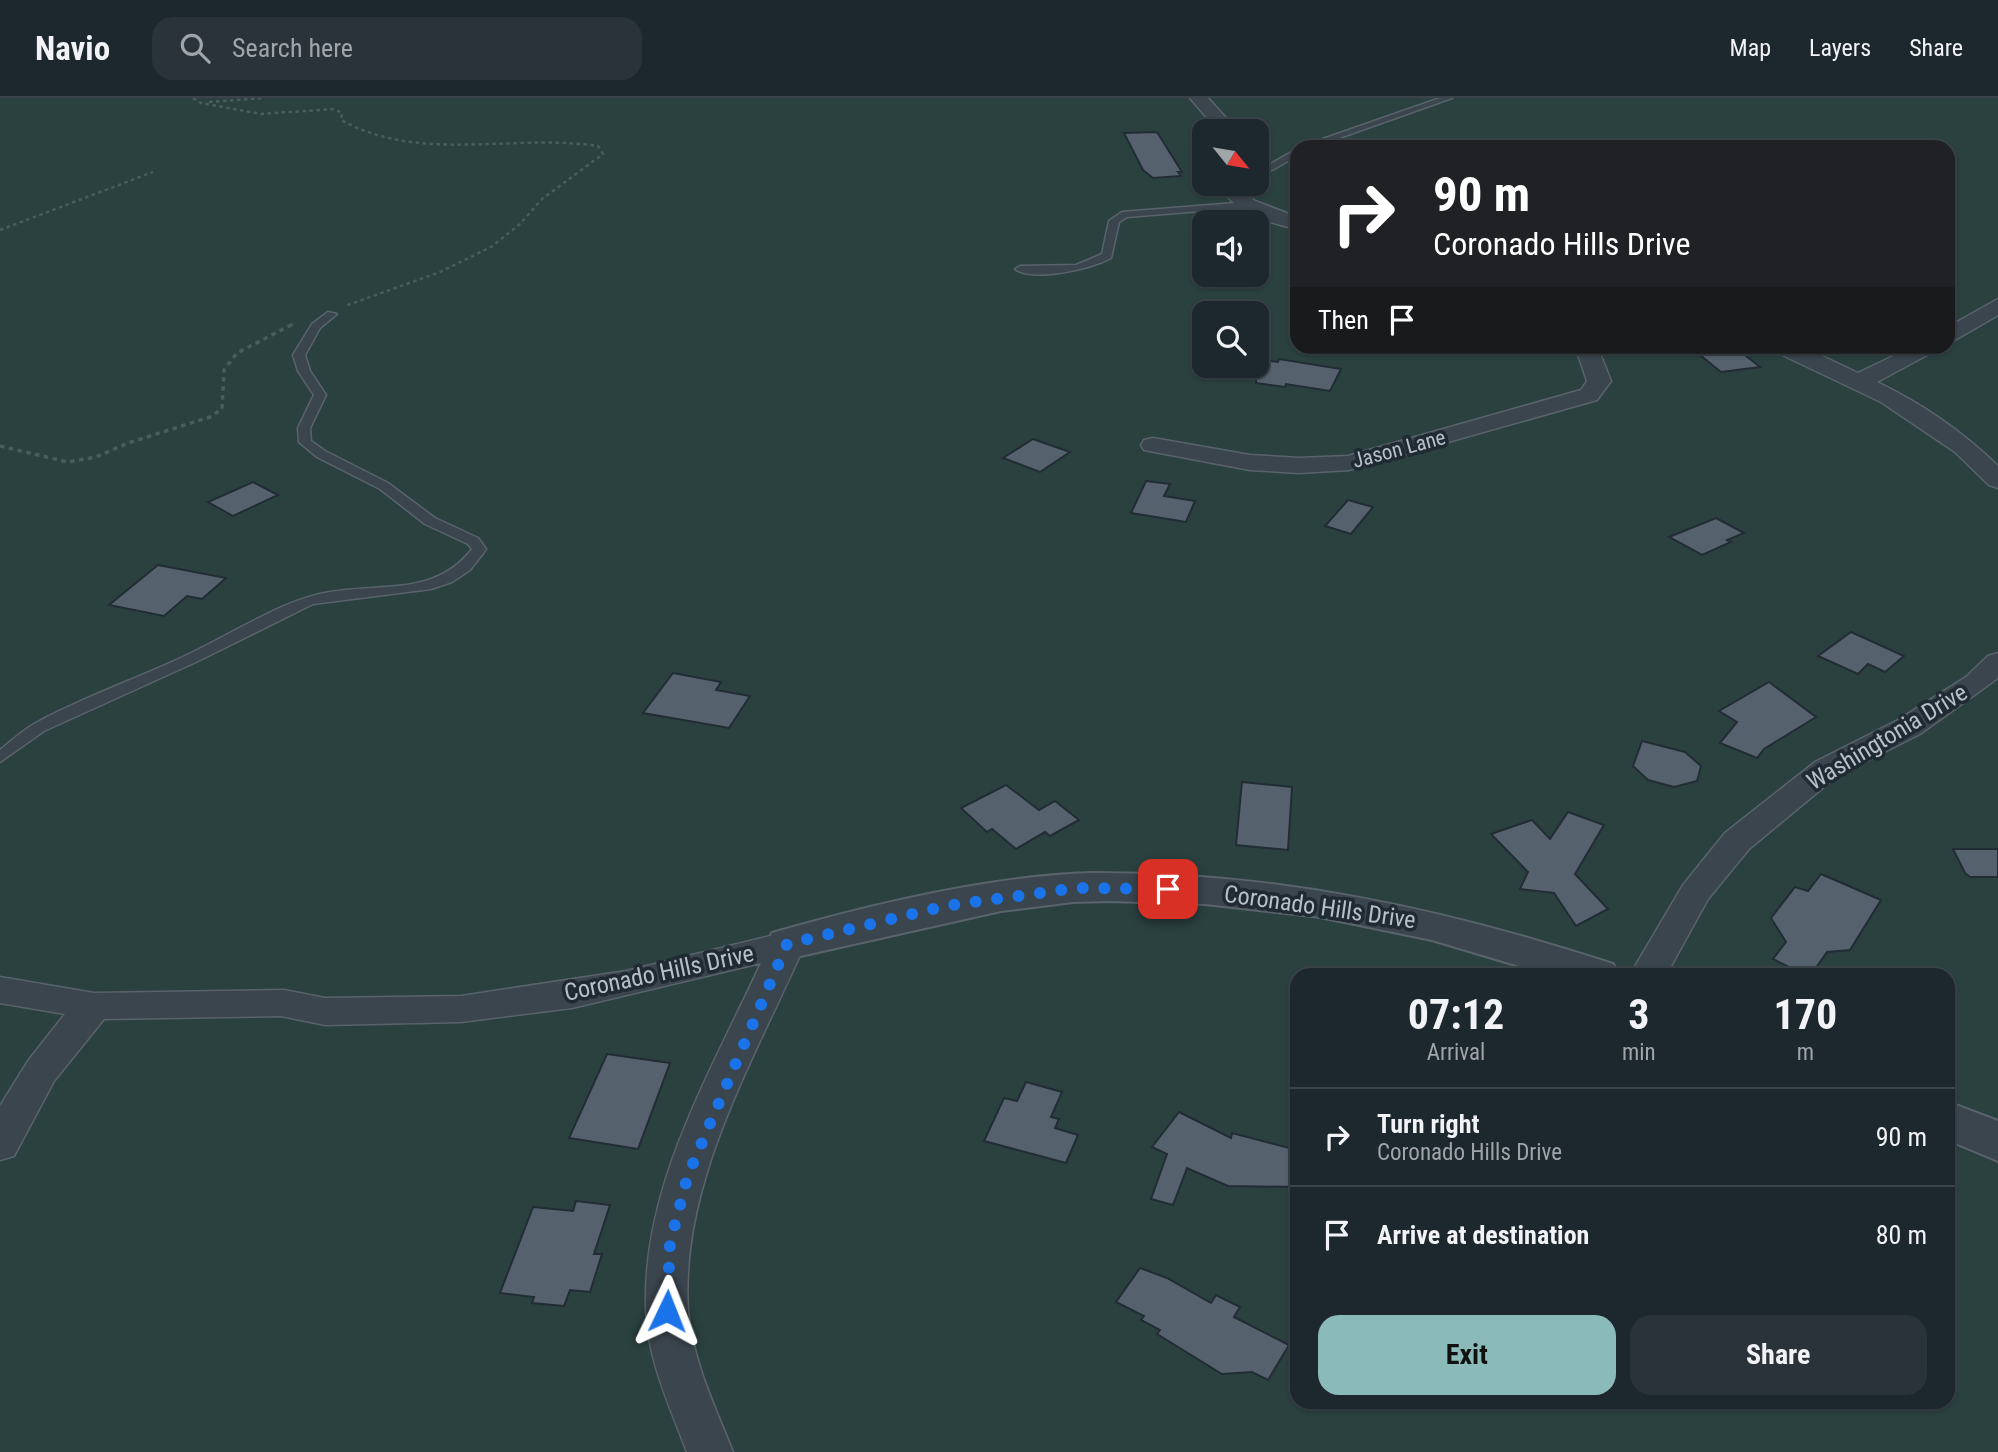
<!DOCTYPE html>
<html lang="en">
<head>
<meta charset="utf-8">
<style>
  body { margin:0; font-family:"Roboto Condensed",sans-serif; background:#2a333a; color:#f1f3f6; height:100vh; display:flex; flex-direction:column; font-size:26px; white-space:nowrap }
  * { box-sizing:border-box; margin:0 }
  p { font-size:23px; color:#a0a5aa }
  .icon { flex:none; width:38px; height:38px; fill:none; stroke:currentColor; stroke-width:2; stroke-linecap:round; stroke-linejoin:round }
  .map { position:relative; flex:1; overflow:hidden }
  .panel { position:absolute; left:1290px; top:870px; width:665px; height:441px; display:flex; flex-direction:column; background:#1d272e; border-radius:21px; box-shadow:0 2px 5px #0004,0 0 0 2px #3b444a }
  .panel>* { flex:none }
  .guide { position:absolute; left:1290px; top:42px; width:665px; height:214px; border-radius:21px; box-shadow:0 2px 5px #0004,0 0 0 2px #3b444a; background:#202124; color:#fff; overflow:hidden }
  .needle { width:46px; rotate:120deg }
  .tools { position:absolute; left:1192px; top:21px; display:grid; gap:14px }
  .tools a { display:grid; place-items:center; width:77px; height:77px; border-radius:14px; background:#1d272e; box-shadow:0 2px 5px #0004,0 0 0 2px #3b444a; font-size:35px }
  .pin { position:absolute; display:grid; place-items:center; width:60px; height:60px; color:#fff; margin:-30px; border-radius:14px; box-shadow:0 4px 10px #0006 }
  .me { position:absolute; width:77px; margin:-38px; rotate:2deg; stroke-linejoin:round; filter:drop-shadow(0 0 5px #0008) }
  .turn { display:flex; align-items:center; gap:24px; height:147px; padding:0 28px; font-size:32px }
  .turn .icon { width:91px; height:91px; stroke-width:2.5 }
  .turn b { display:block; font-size:49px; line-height:60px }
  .then { display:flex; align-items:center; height:66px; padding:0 28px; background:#0003; gap:14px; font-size:26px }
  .eta { display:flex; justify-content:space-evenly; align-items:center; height:119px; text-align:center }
  .eta b { font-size:42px; font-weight:700; line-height:49px }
  .cta { display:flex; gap:14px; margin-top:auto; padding:14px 28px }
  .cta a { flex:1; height:80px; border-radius:21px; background:#8bbbb9; color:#111; font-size:28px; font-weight:700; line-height:80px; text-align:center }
  .cta a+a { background:#2a333a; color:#f1f3f6 }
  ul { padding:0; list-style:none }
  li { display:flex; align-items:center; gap:21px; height:98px; padding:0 28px; border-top:2px solid #3b444a }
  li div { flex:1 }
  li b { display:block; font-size:26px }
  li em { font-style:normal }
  header { display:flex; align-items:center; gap:42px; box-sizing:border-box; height:98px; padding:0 35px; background:#1d272e; border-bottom:2px solid #3b444a }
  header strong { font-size:33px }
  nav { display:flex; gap:38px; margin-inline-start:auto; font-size:24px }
  .search { width:490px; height:63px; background:#2a333a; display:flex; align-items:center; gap:18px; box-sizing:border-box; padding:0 24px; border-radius:21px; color:#a0a5aa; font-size:26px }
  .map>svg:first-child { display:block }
</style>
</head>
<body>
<header>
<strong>Navio</strong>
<div class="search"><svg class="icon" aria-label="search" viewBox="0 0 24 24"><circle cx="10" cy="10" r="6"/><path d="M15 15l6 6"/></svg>Search here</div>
<nav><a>Map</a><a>Layers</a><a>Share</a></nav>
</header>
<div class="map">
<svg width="1998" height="1354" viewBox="0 0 1998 1354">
  <rect width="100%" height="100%" fill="#27343e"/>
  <!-- green -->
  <path fill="#2a4140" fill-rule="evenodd" d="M0,0h1998v1354h-1998zM1204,33h52v53h-52zM1297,49h651v199h-651zM1204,124h52v53h-52zM1204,215h52v53h-52zM1297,877h651v427h-651z"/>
  <!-- building -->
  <g fill="#55626d" stroke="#222c35" stroke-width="2">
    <polygon points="1157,34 1182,74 1178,74 1181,78 1153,80 1143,72 1124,35"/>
    <polygon points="1689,248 1735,249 1760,269 1721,274"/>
    <polygon points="1256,261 1278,264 1279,261 1341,271 1330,293 1286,286 1285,289 1256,285"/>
    <polygon points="1033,341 1070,354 1040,374 1003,360"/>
    <polygon points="1146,383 1170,386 1164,398 1195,403 1186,424 1131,415"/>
    <polygon points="253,384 278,397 233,418 208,404"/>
    <polygon points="1348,402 1373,409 1351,436 1325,428"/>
    <polygon points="1716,420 1744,435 1727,442 1731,444 1702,457 1669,439"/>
    <polygon points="158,467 226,480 202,501 187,498 164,518 109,507"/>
    <polygon points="1851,534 1904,558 1885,574 1868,566 1858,576 1818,558"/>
    <polygon points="673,575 721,584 716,592 750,598 729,630 643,615"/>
    <polygon points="1769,584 1816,619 1764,651 1757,660 1720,645 1737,624 1719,613"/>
    <polygon points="1642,643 1685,654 1701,668 1697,683 1674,689 1648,682 1633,668"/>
    <polygon points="1242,684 1292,689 1288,752 1236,747"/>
    <polygon points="1006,687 1039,712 1055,703 1079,722 1050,738 1045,734 1016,751 992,731 987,734 961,710"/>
    <polygon points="1568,714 1604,727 1575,776 1608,811 1576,828 1554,795 1520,791 1528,774 1491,736 1532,722 1550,741"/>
    <polygon points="1953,751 1998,751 1998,779 1970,779 1965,775"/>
    <polygon points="1821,776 1881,802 1850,852 1827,854 1811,877 1805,877 1773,861 1786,844 1771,820 1795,789 1808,793"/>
    <polygon points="607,956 670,965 638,1051 569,1040"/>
    <polygon points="1026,984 1062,994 1051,1019 1059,1021 1055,1030 1078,1037 1066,1065 984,1043 1004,1000 1017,1003"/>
    <polygon points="1179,1014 1231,1040 1232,1035 1297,1052 1297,1089 1228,1088 1187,1070 1173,1107 1151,1101 1167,1056 1152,1049"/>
    <polygon points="576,1103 610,1107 594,1156 602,1156 590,1194 570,1192 564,1208 532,1205 534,1199 500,1195 533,1109 573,1113"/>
    <polygon points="1140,1170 1167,1180 1211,1205 1216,1197 1240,1209 1234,1219 1289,1247 1268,1282 1252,1274 1222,1276 1157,1236 1160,1232 1141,1222 1144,1218 1116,1204"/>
  </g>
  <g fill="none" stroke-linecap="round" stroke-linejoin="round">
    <defs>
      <g id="service">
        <polygon points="1440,0 1452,0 1314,49 1300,49"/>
        <polygon points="1297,51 1297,58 1256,81 1256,74"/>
        <polygon points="1240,86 1251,86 1236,98 1230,98 1230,94"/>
        <path d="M1248,104l3,1v4l-124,10 -8,5 -8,36c-20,11 -77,24 -96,11l5,-3 56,-1 26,-11 7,-33 13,-9z"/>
        <path d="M328,214l9,2 -17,14 -15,27 5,16 16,24 -16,33 1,13 14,10 63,32 47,35 43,20 8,11 -2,3 -14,18 -18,12 -21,7 -118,15 -117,58 -152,69 -44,31v-12c11,-9 22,-19 34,-26 47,-26 102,-45 151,-68 44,-20 98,-57 145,-64 53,-9 106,4 142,-43l-4,-5 -43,-20 -45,-35 -63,-32 -18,-15 -1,-14 16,-33 -16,-24 -5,-16 19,-31z"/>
      </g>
      <g id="minor">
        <polygon points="1190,0 1208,0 1226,20 1229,33 1211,33 1208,21"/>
        <path d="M1218,86h18l19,17 42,16v12c-32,-7 -62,-16 -79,-45z"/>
        <polygon points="1998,201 1998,217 1948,246 1948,229"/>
        <polygon points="1575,248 1597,248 1611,283 1597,302 1349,372 1299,375 1250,372 1144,352 1141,347 1144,342 1153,340 1250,357 1299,360 1348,358 1581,292 1587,283"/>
        <path d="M1771,248h30l57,27 56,-27h30l-67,36c44,21 86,50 121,84v22l-9,-3 -34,-33 -74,-50 -107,-51z"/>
        <polygon points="1998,555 1998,580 1920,636 1837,678 1749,751 1708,801 1666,877 1630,877 1683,787 1725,735 1815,664 1898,622 1966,579 1988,558"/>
        <path d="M787,834l12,3 6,9c-50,114 -125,238 -117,366 4,49 27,97 45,142h-46c-17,-45 -40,-94 -41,-143 -4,-123 65,-237 115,-346l-189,45 -111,14 -136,3 -44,-9 -177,3 -50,62 -40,75 -14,4v-54l28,-45 37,-47 -65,-11v-26l94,16 190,-3 41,8 136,-2 165,-25z"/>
      </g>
      <g id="tertiary">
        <path d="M1091,775c181,-1 351,35 522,91l7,11h-71l-117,-35 -112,-23 -115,-13 -95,-3 -37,1 -72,9 -214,48 -15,-4 -6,-11 6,-11c97,-28 219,-57 319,-60z"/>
        <polygon points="1948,1004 1998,1023 1998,1063 1948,1042"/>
      </g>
    </defs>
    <!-- service casing -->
    <use href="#service" stroke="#59636c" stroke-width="3"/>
    <!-- minor casing -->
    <use href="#minor" stroke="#59636c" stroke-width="3"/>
    <!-- tertiary casing -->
    <use href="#tertiary" stroke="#59636c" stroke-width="4"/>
    <!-- path-far1 -->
    <g stroke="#495d5d" stroke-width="2.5" stroke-dasharray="3.5 3.5" stroke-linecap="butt">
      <path d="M193,0l8,5 60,11 73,-5 8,4 -1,7c81,44 169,13 257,26l5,8 -61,45 -22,25 -29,23 -51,25 -95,34"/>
      <polyline points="209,4 264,0"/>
      <polyline points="0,132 153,74"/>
      <polyline points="290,228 295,225"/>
    </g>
    <!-- path -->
    <polyline stroke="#495d5d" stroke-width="3.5" stroke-dasharray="4.5 4.5" stroke-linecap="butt" points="0,348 68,364 96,359 128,345 210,319 222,311 224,272 237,255 293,226"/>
    <!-- service -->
    <use href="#service" fill="#3b454e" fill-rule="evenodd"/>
    <!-- minor -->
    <use href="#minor" fill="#3b454e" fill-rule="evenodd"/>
    <!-- tertiary -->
    <use href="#tertiary" fill="#3b454e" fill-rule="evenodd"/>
  </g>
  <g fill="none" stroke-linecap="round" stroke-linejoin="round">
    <!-- route -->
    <polyline stroke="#1a73e8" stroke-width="12" stroke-dasharray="0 21.6" points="667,1213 670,1145 688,1077 787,846 946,808 1075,790 1168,791"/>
  </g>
  <g text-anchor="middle" stroke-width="7" stroke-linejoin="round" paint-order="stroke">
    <!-- far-street labels -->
    <g font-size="21" fill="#b7c0c9" stroke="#202a33">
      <text transform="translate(1399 351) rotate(-15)" y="7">Jason Lane</text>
    </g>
    <!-- street labels -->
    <g font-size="24" fill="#b7c0c9" stroke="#202a33">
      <text transform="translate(1887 639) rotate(-31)" y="8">Washingtonia Drive</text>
      <text transform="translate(1320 809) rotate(8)" y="8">Coronado Hills Drive</text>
      <text transform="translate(659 875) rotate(-12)" y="8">Coronado Hills Drive</text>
    </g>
  </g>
</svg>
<div class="tools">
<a><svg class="needle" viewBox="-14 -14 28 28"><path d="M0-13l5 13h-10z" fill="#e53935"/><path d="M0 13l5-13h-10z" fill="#a0a5aa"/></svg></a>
<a><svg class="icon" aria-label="sound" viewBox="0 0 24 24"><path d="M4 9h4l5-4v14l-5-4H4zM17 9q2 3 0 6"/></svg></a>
<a><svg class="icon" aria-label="search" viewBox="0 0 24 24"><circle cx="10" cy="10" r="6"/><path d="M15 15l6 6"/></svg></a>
</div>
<div class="pin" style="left:1168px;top:791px;background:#d93025"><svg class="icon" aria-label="arrive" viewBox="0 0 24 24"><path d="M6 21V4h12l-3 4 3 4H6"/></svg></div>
<svg class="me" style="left:667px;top:1213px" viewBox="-20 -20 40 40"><path d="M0-17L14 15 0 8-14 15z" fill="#1a73e8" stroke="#fff" stroke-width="4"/></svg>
<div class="guide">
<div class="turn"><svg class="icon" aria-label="right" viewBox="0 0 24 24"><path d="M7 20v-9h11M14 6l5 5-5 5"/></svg><div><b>90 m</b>Coronado Hills Drive</div></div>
<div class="then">Then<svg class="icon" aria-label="arrive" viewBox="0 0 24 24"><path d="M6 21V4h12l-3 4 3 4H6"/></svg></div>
</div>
<section class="panel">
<div class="eta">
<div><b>07:12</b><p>Arrival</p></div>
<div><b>3</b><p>min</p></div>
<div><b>170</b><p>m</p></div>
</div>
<ul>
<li><svg class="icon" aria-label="right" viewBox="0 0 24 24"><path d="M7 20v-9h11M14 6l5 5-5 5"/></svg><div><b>Turn right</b><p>Coronado Hills Drive</p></div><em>90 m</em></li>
<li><svg class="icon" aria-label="arrive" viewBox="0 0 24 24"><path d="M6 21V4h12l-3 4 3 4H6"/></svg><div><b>Arrive at destination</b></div><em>80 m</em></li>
</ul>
<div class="cta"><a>Exit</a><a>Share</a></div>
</section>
</div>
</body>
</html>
